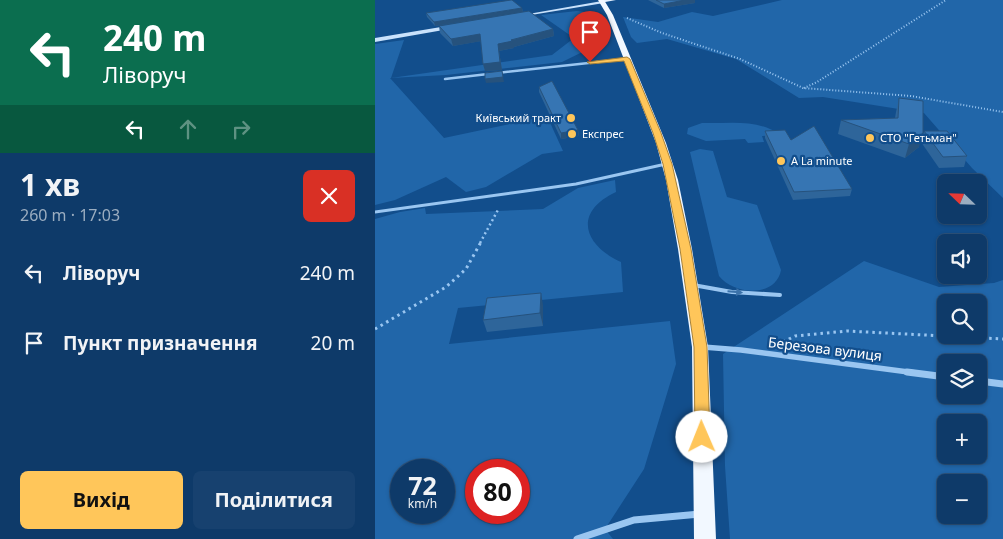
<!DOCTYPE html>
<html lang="uk">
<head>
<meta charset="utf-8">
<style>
  body { margin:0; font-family:"Noto Sans",sans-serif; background:#17416f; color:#f1f3f6; height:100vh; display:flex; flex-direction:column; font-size:19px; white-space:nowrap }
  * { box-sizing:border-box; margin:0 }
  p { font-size:16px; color:#9badc0 }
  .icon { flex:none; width:28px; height:28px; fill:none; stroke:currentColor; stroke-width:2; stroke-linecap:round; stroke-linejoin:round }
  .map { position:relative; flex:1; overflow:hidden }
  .sheet { display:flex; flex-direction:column; background:#0e3a69; width:375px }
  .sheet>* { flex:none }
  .hud { background:#0b6e4f; color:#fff; overflow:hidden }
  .needle { width:32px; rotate:293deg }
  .fabs { position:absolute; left:562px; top:174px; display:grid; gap:10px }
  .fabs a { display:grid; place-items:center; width:50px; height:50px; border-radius:8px; background:#0e3a69; box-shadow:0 1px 4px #0004,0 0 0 1px #2e547d; font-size:25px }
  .speed { position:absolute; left:15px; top:459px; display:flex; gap:10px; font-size:25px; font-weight:700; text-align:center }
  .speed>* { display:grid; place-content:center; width:65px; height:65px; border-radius:50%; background:#0e3a69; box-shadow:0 1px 4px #0004,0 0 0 1px #2e547d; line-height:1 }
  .speed small { font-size:12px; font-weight:400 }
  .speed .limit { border:8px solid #d22; background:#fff; color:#111 }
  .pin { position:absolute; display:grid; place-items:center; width:42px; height:42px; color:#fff; margin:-51px -21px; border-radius:50% 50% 50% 0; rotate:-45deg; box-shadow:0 0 5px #0007 }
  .pin .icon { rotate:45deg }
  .me { position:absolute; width:55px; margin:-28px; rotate:359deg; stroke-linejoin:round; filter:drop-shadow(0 0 4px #0008) }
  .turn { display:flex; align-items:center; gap:18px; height:105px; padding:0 20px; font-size:22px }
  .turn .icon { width:65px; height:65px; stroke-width:2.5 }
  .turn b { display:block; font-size:35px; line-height:42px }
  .lanes { display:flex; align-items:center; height:48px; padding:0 20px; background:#0003; justify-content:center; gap:25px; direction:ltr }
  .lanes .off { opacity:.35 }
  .round { display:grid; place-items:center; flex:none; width:52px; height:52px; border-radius:8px; background:#17416f }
  .head { display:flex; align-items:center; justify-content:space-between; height:85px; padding:0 20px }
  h1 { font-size:30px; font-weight:700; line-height:38px }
  .cta { display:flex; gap:10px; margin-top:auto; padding:10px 20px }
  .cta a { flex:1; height:58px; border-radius:8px; background:#ffc65a; color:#111; font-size:20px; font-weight:700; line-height:58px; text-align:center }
  .cta a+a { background:#17416f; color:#f1f3f6 }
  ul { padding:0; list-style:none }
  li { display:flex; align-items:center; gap:15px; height:70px; padding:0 20px }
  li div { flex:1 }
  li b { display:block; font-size:19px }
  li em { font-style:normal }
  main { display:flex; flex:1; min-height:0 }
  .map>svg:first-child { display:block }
</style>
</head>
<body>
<main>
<section class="sheet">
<div class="hud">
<div class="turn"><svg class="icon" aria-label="left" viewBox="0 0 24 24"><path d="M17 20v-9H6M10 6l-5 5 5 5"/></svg><div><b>240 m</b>Ліворуч</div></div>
<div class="lanes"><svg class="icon" aria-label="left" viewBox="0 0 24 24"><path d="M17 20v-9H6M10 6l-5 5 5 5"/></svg><svg class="icon off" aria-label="ahead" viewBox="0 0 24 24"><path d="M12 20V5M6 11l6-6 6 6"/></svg><svg class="icon off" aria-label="right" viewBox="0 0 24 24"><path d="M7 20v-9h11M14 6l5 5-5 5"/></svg></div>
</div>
<div class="head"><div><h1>1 хв</h1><p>260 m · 17:03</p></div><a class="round" style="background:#d93025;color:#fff"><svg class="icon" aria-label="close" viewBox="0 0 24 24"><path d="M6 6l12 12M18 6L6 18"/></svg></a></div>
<ul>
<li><svg class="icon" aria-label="left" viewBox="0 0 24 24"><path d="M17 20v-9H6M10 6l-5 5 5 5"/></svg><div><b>Ліворуч</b></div><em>240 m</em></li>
<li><svg class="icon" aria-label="arrive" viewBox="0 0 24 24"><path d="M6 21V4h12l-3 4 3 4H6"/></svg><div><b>Пункт призначення</b></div><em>20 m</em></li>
</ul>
<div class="cta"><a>Вихід</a><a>Поділитися</a></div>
</section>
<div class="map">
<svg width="628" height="539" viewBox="0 0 628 539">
  <rect width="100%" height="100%" fill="#124e8c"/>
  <!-- green -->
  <g fill="#2166a9" fill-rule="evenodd">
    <polygon points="407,0 628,0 628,198 597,168 549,113 448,97 424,98 361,59 292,39 262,43 256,37 248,17 283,22 317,12 338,16"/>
    <polygon points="202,11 219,13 224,15 234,39 187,62 71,75 15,78 69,138 172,116 188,151 167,154 111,187 91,192 71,177 20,200 0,205 0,44 29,40 16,78 177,55 199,38 166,15"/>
    <path d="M327,123c27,1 55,-5 78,12l-18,1 2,6 -16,1 -3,-4 -39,2 -19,-7 1,-6z"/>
    <path d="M325,149l13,2 14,46 30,8 24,65c-5,28 -47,25 -62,6l-29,-124z"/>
    <path d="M240,180l1,12c-43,20 -33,53 5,70l2,30 -165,16 -9,36 221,-23 6,43 -32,105 -39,60 8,10h-238v-320l25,-7 25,-4 1,6 117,-5 35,-21zM26,470h43v42h-43zM101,470h43v42h-43z"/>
    <path d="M489,261l75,26 55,-4 9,-3v259h-273l-5,-73 -2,-112zM571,302h33v33h-33zM571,362h33v33h-33zM571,422h33v33h-33zM571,482h33v33h-33z"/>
  </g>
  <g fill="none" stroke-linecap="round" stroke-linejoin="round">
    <!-- path-far2 -->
    <g stroke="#9ac6f1" stroke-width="2" stroke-dasharray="1 2" stroke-linecap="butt">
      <polyline points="252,18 287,33 365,59 428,88 536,96 628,112"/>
      <polyline points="429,88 442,82 571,0"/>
    </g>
    <!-- path-far1 -->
    <polyline stroke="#9ac6f1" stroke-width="2.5" stroke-dasharray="2 3" stroke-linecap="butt" points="105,243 124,208"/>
    <!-- path -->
    <g stroke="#9ac6f1" stroke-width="3" stroke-dasharray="2.5 4" stroke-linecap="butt">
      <polyline points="0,329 71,287 91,269 106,242"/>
      <polyline points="408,342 420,336 472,331 628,339"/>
    </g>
    <!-- service-far3 -->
    <polyline stroke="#9ac6f1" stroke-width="2" points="220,62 252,59"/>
    <!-- service-far2 -->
    <g stroke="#9ac6f1" stroke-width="2.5">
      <polyline points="122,73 232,61"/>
      <polyline points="70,79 113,74"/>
    </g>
    <!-- service-far1 -->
    <polyline stroke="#9ac6f1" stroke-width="3" points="0,212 201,184 291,164"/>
    <!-- service -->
    <polyline stroke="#9ac6f1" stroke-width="4" points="318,285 357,292 405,295"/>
    <!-- minor-far1 -->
    <polyline stroke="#9ac6f1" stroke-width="5.5" points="328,347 366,350 541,373"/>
    <!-- minor -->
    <g stroke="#9ac6f1" stroke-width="7">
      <polyline points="532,372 571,377"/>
      <polyline points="604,381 628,384"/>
      <polyline points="202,539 259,520 325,514"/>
    </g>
    <!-- secondary -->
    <g fill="#c9e2fc" fill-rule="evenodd">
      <polygon points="227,1 229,3 144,17 142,16"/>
      <polygon points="78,25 80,28 0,42 0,38"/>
    </g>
    <!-- primary -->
    <polygon fill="#e4f0ff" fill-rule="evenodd" points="227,0 241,0 225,3"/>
    <!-- trunk -->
    <polygon fill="#f2f8ff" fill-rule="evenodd" points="223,0 229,0 238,15 291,143 303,180 317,249 333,347 341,539 319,539 317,347 303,249 291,180 281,143 232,15"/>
  </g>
  <!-- wall -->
  <g fill="#2e659a">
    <polygon points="273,0 320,0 320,3 289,8"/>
    <polygon points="147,8 148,12 178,29 179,36 139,47 139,48 124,51 127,70 110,71 108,64 106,41 78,46 65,33 64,26 145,12 60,26 52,17 51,13"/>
    <polygon points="164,87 203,130 204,136 186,139 164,92"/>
    <polygon points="524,98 544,147 530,158 463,134 466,120 520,118 521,112"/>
    <polygon points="390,131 416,140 477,189 475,196 418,200 390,138"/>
    <polygon points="549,131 592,156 589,167 564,168 546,142"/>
    <polygon points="168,305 168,326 112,332 108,320"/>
  </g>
  <!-- shaded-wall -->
  <g fill="#26527d">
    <polygon points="310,0 320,0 320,3 289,8 289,4"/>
    <polygon points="147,8 148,12 60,26 59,22"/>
    <polygon points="178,29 179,36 139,47 139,48 124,51 127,70 110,71 108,64 123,44"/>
    <polygon points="105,34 107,41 78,46 76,39"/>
    <polygon points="127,71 129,82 111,83 110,79"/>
    <polygon points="203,130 204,136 186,139 186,133"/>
    <polygon points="548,133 544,147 530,158 534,144"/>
    <polygon points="166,293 168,305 168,326 165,313"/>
  </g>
  <!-- building -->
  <g fill="#3675b3" stroke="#26527d">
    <polygon points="136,0 137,0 147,8 59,22 51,13"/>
    <polygon points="281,0 310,0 289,4"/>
    <polygon points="154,11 178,29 136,40 138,41 123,44 125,62 108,64 105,34 76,39 64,26"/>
    <polygon points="127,71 128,77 110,79 110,73"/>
    <polygon points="177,81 203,130 186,133 164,87"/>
    <polygon points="524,98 548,101 548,133 534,144 466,120 523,118"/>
    <polygon points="439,126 477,189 419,192 390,131 410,130 416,140"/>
    <polygon points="549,131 572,131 592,156 568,157"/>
    <polygon points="166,293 165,313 108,320 112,298"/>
  </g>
  <!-- one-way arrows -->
  <defs><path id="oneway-solid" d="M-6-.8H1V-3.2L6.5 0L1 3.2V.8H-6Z" transform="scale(1.25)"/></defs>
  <use fill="#3b72aa" href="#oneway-solid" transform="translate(360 292) rotate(5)"/>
  <!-- route -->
  <polygon fill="#ffc65a" stroke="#a6813a" points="252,57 255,59 286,133 297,164 316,249 332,347 335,437 333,441 327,443 322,441 320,437 319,347 305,249 288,164 278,133 249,61 215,64 212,62"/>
  <!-- markers -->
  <g fill="#ffc65a" stroke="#124e8c" stroke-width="2">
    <circle cx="196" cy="118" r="5"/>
    <circle cx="197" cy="134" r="5"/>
    <circle cx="495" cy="138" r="5"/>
    <circle cx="406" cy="161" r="5"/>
  </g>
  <g text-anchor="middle" stroke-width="4.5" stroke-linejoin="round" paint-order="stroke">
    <!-- far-poi labels -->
    <g font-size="11" fill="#fff" stroke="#124e8c" text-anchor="start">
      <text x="186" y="122" text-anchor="end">Київський тракт</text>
      <text x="207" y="138">Експрес</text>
      <text x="505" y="142">СТО "Гетьман"</text>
      <text x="416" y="165">A La minute</text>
    </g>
    <!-- street labels -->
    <g font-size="14" fill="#fff" stroke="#124e8c">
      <text transform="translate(450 349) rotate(7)" y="5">Березова вулиця</text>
    </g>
  </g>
</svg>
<div class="fabs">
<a><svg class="needle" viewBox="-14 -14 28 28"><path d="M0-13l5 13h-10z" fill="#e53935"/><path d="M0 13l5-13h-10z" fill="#9badc0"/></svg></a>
<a><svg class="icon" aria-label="sound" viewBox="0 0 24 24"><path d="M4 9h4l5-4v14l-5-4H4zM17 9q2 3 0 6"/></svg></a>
<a><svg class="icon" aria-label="search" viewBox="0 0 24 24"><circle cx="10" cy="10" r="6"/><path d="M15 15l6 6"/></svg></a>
<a><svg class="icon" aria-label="layers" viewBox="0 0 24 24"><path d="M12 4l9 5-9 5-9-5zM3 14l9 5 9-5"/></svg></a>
<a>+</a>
<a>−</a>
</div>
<div class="speed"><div>72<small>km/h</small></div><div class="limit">80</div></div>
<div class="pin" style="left:215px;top:62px;background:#d93025"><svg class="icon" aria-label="arrive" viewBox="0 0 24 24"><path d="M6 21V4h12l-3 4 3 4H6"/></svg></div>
<svg class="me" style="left:327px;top:437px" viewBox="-20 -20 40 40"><circle r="19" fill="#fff"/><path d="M0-13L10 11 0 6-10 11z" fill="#ffc65a"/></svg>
</div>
</main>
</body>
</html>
